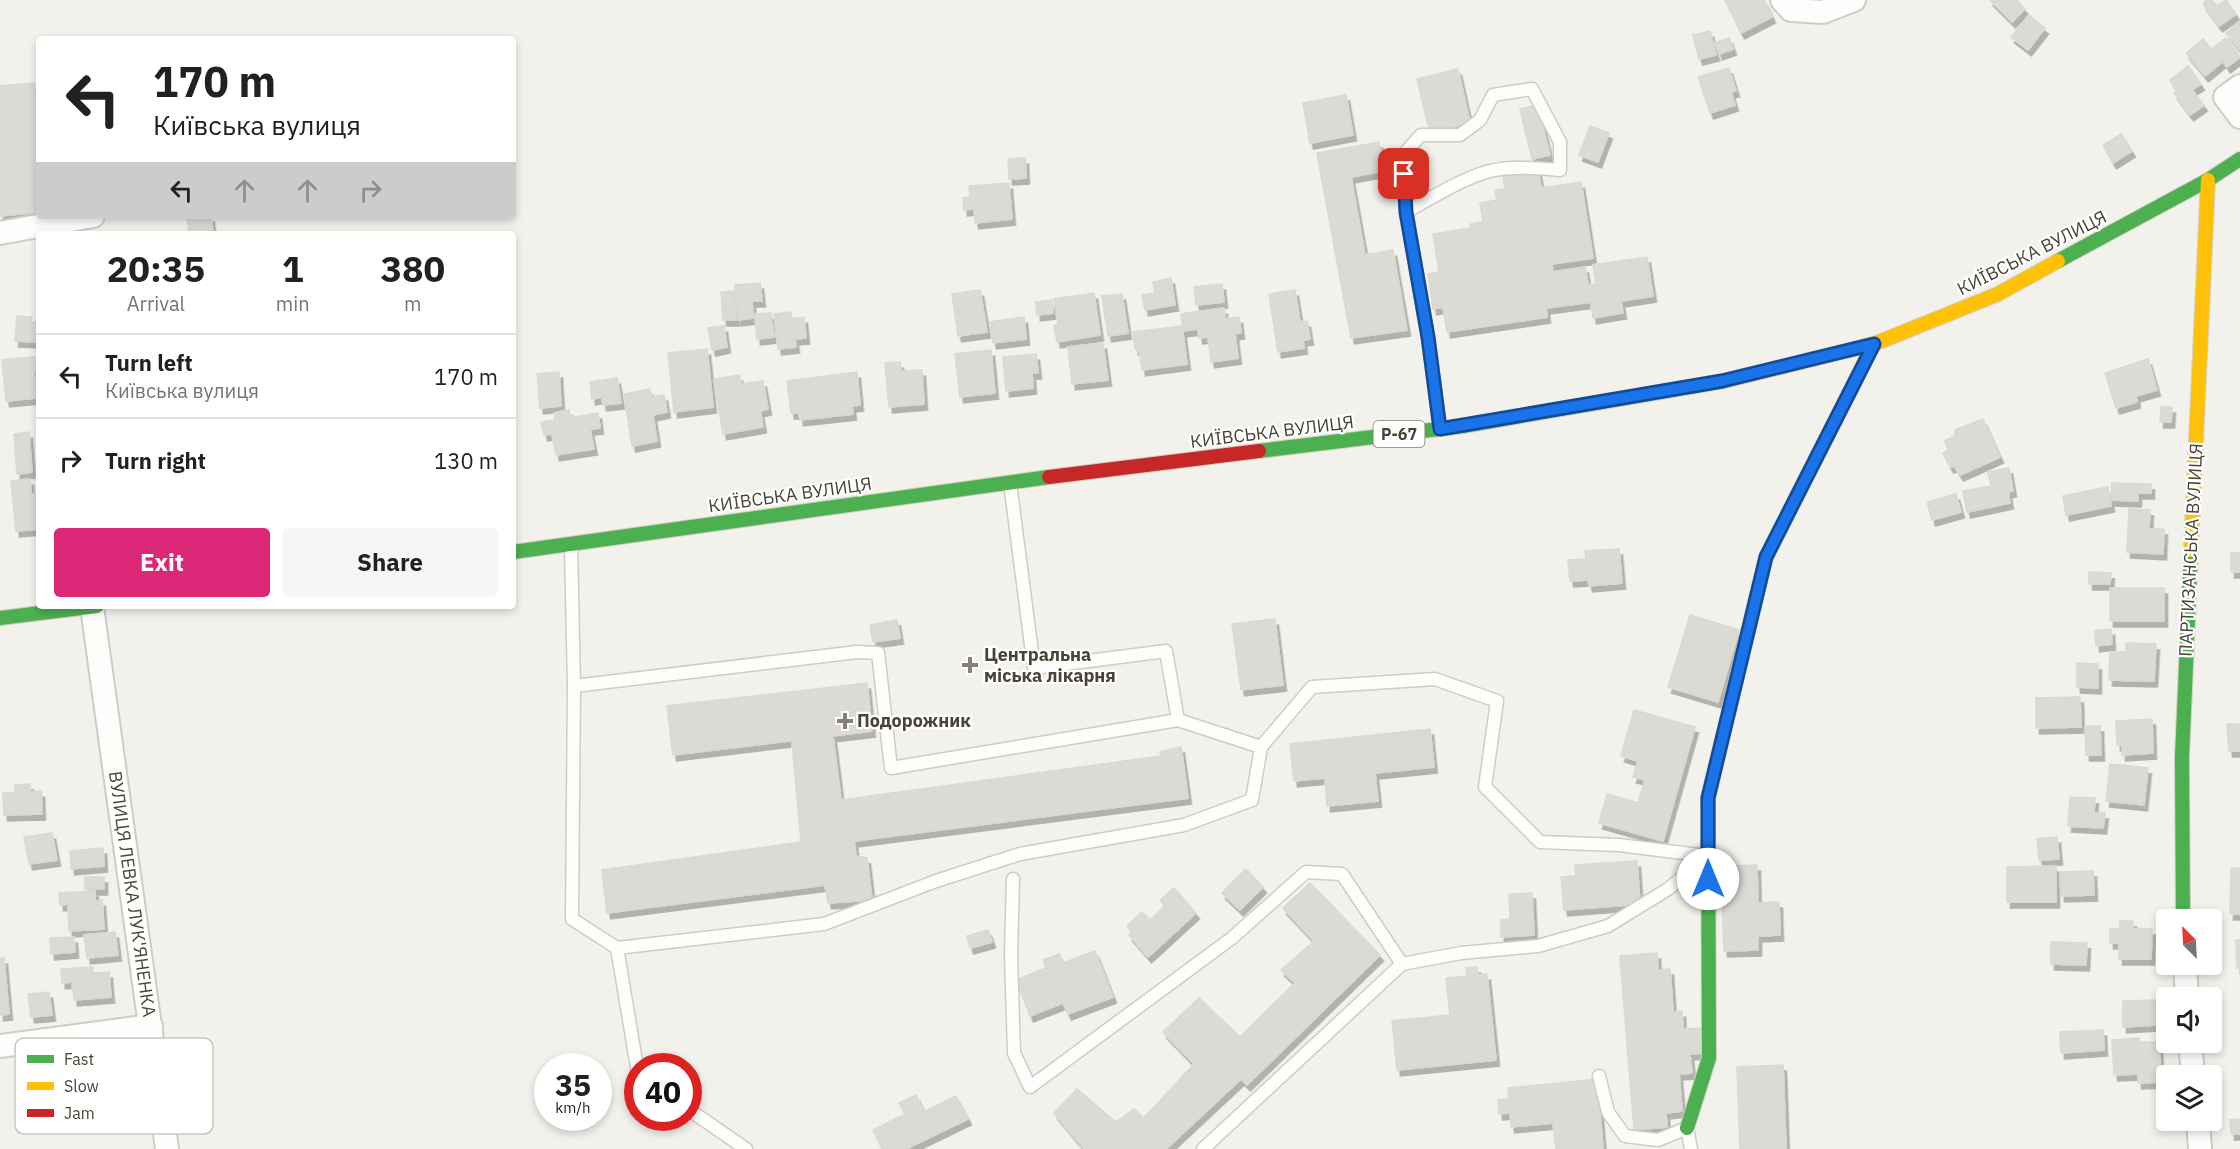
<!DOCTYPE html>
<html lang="en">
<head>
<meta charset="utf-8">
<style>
  body { margin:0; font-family:"IBM Plex Sans",sans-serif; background:#f6f6f6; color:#202124; height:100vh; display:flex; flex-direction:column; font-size:22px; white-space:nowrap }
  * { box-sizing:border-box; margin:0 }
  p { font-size:20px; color:#757577 }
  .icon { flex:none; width:33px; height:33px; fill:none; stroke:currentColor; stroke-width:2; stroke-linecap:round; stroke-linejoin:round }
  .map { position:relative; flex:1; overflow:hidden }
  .panel { position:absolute; left:36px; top:231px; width:480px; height:378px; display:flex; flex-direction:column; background:#fff; border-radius:6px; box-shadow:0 3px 9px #0003 }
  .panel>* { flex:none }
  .hud { position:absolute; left:36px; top:36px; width:480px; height:183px; border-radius:6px; box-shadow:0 3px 9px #0003; background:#fff; color:#202124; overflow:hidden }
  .needle { width:39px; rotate:336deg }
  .controls { position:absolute; left:2156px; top:909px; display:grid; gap:12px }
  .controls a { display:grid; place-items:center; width:66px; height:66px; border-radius:6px; background:#fff; box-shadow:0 3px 9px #0003; font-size:30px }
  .speed { position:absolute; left:534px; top:1053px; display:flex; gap:12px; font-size:30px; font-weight:700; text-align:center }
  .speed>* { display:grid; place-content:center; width:78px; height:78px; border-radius:50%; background:#fff; box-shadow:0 3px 9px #0003; line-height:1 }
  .speed small { font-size:15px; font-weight:400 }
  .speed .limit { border:9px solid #d22; background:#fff; color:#111 }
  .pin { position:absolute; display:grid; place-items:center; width:51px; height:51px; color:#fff; margin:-26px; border-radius:12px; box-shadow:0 3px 9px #0006 }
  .me { position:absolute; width:66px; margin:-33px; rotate:0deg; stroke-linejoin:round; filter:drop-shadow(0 0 4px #0008) }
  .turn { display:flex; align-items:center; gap:21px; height:126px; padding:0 18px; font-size:27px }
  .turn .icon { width:78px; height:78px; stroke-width:2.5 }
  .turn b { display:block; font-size:42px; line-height:51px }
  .lanes { display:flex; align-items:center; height:57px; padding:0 18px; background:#0003; justify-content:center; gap:30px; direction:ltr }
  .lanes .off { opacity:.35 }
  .eta { display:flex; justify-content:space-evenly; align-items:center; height:102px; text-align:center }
  .eta b { font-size:36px; font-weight:700; line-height:42px }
  .action { display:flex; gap:12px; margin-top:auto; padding:12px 18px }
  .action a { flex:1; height:69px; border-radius:6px; background:#db2777; color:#fff; font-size:24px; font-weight:700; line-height:69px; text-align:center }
  .action a+a { background:#f6f6f6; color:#202124 }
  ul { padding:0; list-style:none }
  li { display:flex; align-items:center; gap:18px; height:84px; padding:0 18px; border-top:2px solid #e0e0e0 }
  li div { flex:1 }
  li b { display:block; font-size:22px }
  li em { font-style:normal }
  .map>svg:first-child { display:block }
</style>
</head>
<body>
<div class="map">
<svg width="2240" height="1149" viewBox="0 0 2240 1149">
  <defs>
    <filter id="shadow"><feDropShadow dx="3.5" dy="6" stdDeviation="0" flood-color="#0004"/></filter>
  </defs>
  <rect width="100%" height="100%" fill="#f2f1ec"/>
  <!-- building -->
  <g fill="#dcdad4" stroke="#dbd8d1" stroke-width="1.5" filter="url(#shadow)">
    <polygon points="1725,0 1764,0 1772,17 1741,33"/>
    <polygon points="1990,0 2017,0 2025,9 2012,22"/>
    <polygon points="2207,0 2212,0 2217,6 2226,0 2236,14 2219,26 2203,4"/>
    <polygon points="2029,15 2045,28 2028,50 2011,37"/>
    <polygon points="2240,21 2240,50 2226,33"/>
    <polygon points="1710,31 1716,55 1699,59 1693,35"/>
    <polygon points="1729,38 1733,49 1719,54 1715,43"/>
    <polygon points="2226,38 2240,57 2227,67 2213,48"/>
    <polygon points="2203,39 2222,62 2205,76 2186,53"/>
    <polygon points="2188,66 2201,84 2192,90 2204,105 2190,115 2174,93 2177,91 2170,80"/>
    <polygon points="1729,68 1736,91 1731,92 1735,105 1710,113 1698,77"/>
    <polygon points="1458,69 1470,123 1430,133 1417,79"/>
    <polygon points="34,83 39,120 39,212 0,216 0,86"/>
    <polygon points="1346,95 1353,135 1310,143 1303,103"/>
    <polygon points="1537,105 1550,155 1532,159 1520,109"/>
    <polygon points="1590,126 1609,133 1598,162 1579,155"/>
    <polygon points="2121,134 2132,151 2113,163 2103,145"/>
    <polygon points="1379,142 1384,171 1351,177 1365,255 1393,250 1407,330 1351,338 1317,153"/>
    <polygon points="1025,158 1026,178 1009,179 1008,159"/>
    <polygon points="1538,170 1541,188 1581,182 1593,258 1552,264 1553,272 1585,267 1591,302 1546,308 1547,317 1447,332 1443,307 1433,309 1428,274 1439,272 1433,234 1471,228 1470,224 1483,222 1480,203 1497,200 1495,190 1505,189 1503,176"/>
    <polygon points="1009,183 1012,219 975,223 974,209 964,210 963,198 970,197 969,186"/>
    <polygon points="187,216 211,216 213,234 189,234"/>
    <polygon points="1647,257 1653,296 1621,301 1623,313 1593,318 1588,285 1596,284 1593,265"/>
    <polygon points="1171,278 1175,305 1145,310 1142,295 1155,293 1153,282"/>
    <polygon points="760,283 762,301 752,301 753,318 738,320 735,285"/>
    <polygon points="1222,284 1224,302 1196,305 1194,287"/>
    <polygon points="980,290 987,332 958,336 952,294"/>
    <polygon points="1295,290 1300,322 1307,321 1310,339 1303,340 1304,348 1278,352 1269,294"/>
    <polygon points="734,291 736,320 723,320 721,292"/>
    <polygon points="1094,293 1100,335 1057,342 1054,325 1058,324 1054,299"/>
    <polygon points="1122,294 1128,333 1108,336 1102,296"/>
    <polygon points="1052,300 1053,313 1037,315 1036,302"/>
    <polygon points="1224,308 1225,319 1239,317 1241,333 1235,334 1238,358 1211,362 1208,337 1199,338 1198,329 1183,331 1181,314"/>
    <polygon points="791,312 791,319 804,317 806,338 795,339 796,347 778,349 774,314"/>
    <polygon points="771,313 774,337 757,339 755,314"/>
    <polygon points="17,316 32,317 31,322 39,323 39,342 15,341"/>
    <polygon points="1024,317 1026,339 993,343 990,322"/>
    <polygon points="724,326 727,347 712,350 708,328"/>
    <polygon points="1182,326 1187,364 1142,370 1139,349 1135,349 1133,332"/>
    <polygon points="1103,343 1108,380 1072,384 1068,347"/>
    <polygon points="707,349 713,407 674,412 668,353"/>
    <polygon points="991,350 995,393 960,397 955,354"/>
    <polygon points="1036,354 1038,373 1032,373 1033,388 1006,391 1003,357"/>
    <polygon points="39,356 39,372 34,372 36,398 6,401 2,360"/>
    <polygon points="2148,359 2157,390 2136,396 2137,402 2116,408 2105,373"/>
    <polygon points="900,362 901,371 922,370 924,404 889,407 885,363"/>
    <polygon points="559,372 561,406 540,408 537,374"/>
    <polygon points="857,372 860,405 852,406 853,414 800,420 799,413 791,413 787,381"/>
    <polygon points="739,375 741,384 763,381 768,409 760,411 763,427 723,434 714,379"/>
    <polygon points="617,378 621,403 603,405 602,397 592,399 590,382"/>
    <polygon points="650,389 652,397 664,395 667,412 653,415 657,441 632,446 624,394"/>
    <polygon points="2161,407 2172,407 2171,422 2160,422"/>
    <polygon points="569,410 570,418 598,413 600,428 590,429 594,449 556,455 552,434 544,435 541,422 555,420 554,413"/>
    <polygon points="1983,419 2000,457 1960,475 1954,466 1950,467 1943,453 1949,450 1944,441 1955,436 1955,430"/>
    <polygon points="29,432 32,472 17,474 14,434"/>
    <polygon points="2009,468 2013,491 2008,492 2010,503 1967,512 1963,491 1991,486 1988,472"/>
    <polygon points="30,479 31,494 39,493 39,529 16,531 11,481"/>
    <polygon points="2112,483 2151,484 2151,493 2138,493 2138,501 2111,500"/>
    <polygon points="2108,487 2111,506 2066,515 2063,496"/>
    <polygon points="1956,494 1961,512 1932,520 1927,502"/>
    <polygon points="2129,509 2150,510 2149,529 2164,529 2163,554 2127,552"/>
    <polygon points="1619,549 1622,583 1589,586 1588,580 1570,581 1568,560 1586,559 1585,551"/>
    <rect x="2231" y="553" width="9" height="19"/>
    <polygon points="2089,572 2111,573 2110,584 2089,584"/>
    <rect x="2110" y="588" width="54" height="33"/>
    <polygon points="1690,615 1739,630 1718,702 1668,687"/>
    <polygon points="1275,619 1283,685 1241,690 1232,624"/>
    <polygon points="897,620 900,638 873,642 870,625"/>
    <polygon points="2111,629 2112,644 2096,646 2095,631"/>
    <polygon points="2126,643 2156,644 2154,681 2109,680 2110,652 2126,652"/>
    <polygon points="2077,663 2098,664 2098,688 2077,687"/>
    <polygon points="867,683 872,731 673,755 667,706"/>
    <polygon points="2080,697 2081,727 2036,728 2036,698"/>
    <polygon points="1634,710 1695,727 1663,841 1599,823 1607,794 1638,803 1645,780 1633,777 1638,761 1621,756"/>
    <polygon points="2152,719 2153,753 2122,755 2122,745 2117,745 2116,721"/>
    <polygon points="2227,724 2240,724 2240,751 2229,751"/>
    <polygon points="2085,726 2100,726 2101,755 2086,755"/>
    <polygon points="1430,729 1434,767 1375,773 1378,801 1327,806 1325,778 1294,781 1290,744"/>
    <polygon points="833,737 841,800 1161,756 1160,752 1181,747 1188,798 854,841 856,856 867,858 872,900 828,903 825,885 607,913 602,870 801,842 792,742"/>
    <polygon points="2110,764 2148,768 2144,805 2106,801"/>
    <polygon points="30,784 30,792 41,791 42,814 4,815 3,793 15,793 15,785"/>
    <polygon points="2070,797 2095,798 2094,813 2105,813 2103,828 2068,826"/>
    <polygon points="52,833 57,860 29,864 24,837"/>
    <polygon points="2057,837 2059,859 2039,860 2037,839"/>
    <polygon points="103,848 104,866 71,869 70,851"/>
    <polygon points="1637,861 1640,904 1564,910 1561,877 1576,876 1575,865"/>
    <polygon points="1757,865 1758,903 1779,902 1780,935 1758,936 1758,950 1724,951 1721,866"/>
    <polygon points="2056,866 2056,902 2007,902 2007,867"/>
    <polygon points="2231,868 2240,868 2240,914 2230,914"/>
    <polygon points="1246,869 1263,887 1240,910 1222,893"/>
    <polygon points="2093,871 2094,895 2061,896 2060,872"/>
    <rect x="85" y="877" width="19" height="12"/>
    <polygon points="1310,883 1380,955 1247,1085 1241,1079 1166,1149 1084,1149 1054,1113 1077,1089 1116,1122 1134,1109 1144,1118 1194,1064 1163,1032 1199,998 1240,1037 1295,983 1281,970 1314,941 1283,908"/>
    <polygon points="1174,888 1196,913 1148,957 1129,935 1132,932 1127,926 1142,912 1150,920 1165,906 1160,900"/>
    <polygon points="95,891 95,901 102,900 104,929 69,931 68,904 60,905 59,893"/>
    <polygon points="1532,893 1534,935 1501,937 1501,920 1510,919 1509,894"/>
    <polygon points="2120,921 2133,921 2133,929 2152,929 2151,959 2119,959 2119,943 2110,943 2110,929 2120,929"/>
    <polygon points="988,930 992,942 970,948 967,936"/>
    <polygon points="115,932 118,955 87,958 84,935"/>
    <polygon points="74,937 75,952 51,954 50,938"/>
    <polygon points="2236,940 2240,940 2240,968 2237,968"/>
    <polygon points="2051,942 2087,943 2086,965 2051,964"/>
    <polygon points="1095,951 1113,997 1068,1014 1063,1003 1030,1016 1016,980 1046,968 1043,960 1059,954 1063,963"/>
    <polygon points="1657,953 1658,970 1670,969 1673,1012 1682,1011 1683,1029 1702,1028 1704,1053 1690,1054 1692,1073 1679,1074 1682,1111 1666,1113 1667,1127 1634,1130 1620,956"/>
    <polygon points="0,958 4,958 9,1014 0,1015"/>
    <polygon points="93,967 93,973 109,972 111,997 74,1000 72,982 62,983 61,969"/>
    <polygon points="1477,967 1478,975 1487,974 1496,1060 1397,1070 1392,1021 1450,1015 1446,978 1467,976 1466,968"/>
    <polygon points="49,992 52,1015 31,1017 28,994"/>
    <polygon points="2156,1000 2157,1025 2123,1027 2123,1001"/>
    <polygon points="2103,1030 2104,1050 2061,1053 2060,1032"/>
    <polygon points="2139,1038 2140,1042 2159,1042 2161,1082 2138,1083 2138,1074 2114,1075 2112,1040"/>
    <polygon points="1783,1065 1786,1149 1740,1149 1737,1067"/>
    <polygon points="1597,1079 1603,1149 1556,1149 1553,1123 1511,1127 1510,1113 1499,1114 1498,1100 1509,1099 1508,1088"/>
    <polygon points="916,1095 924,1112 956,1096 968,1119 906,1149 882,1149 873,1130 905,1114 899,1103"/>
    <polygon points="2240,1119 2240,1134 2231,1134 2230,1120"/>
  </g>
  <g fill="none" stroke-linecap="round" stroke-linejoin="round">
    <defs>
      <g id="lane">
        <path d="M1406,212c23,-13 59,-35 84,-41 22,-5 47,-3 70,-1v-28l-28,-53 -39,6 -13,25 -20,15h-39l-18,20 3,57 22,125 12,90"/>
        <polyline points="1010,483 1034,668 1166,651 1178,720"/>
        <polyline points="571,545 574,686 572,919 617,948 824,924 936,881 1020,854 1184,825 1252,800 1261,747 1312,687 1435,679 1497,701 1485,787 1540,842 1619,845 1707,856"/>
        <polyline points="574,686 857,652 878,653 891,768 1178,720 1261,747"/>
        <polyline points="1013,879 1011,955 1014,1053 1030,1087 1232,938 1306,872 1342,874 1402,964"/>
        <polyline points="617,948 638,1073"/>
        <polyline points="1599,1076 1608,1112 1625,1136 1658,1140 1687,1128 1691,1149"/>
        <polyline points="688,1109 746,1149"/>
        <polyline points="1203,1149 1402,964 1461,953 1538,946 1608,926 1668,889 1704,860"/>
      </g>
      <g id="street">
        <polyline points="1782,0 1791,10 1823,12 1854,0"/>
        <polyline points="2240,86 2225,97 2240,117"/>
        <polyline points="0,233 93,216"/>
        <polyline points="92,607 167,1149"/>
        <polyline points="2185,964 2187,998"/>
        <polyline points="2190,1042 2193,1076"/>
        <polyline points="0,1046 151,1026"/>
        <polyline points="2198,1120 2200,1149"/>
      </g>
      <g id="fast">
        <polyline points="2058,261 2208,180 2240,159"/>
        <polyline points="1259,451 1463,426 1724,381"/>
        <polyline points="513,552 1049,477"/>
        <polyline points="0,618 97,606"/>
        <polyline points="2183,920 2182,757 2191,550"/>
        <polyline points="1687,1128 1709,1058 1708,798 1766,557 1874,344"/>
      </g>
      <g id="slow">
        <polyline points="1724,381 1874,344 1998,294 2058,261"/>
        <polyline points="2191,550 2208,180"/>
      </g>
      <polyline id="jam" points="1049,477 1259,451"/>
    </defs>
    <!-- lane casing -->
    <use href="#lane" stroke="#ceccc6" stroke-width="15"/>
    <!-- street casing -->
    <use href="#street" stroke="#ceccc6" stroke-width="26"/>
    <!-- fast casing -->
    <use href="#fast" stroke="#d2d0c3" stroke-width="16"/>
    <!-- slow casing -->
    <use href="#slow" stroke="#d2d0c3" stroke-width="16"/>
    <!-- jam casing -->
    <use href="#jam" stroke="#d2d0c3" stroke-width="16"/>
    <!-- lane -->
    <use href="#lane" stroke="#fdfdfc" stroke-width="12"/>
    <!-- street -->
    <use href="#street" stroke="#fdfdfc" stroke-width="22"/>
    <!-- fast -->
    <use href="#fast" stroke="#4caf50" stroke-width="14"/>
    <!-- slow -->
    <use href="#slow" stroke="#ffc107" stroke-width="14"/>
    <!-- jam -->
    <use href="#jam" stroke="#c62828" stroke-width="14"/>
  </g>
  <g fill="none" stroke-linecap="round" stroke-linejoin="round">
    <defs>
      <polyline id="route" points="1404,174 1406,212 1428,337 1440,429 1722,381 1874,344 1766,557 1708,798 1708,879"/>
    </defs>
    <!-- route casing -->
    <use href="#route" stroke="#114b97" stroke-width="15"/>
    <!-- route -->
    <use href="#route" stroke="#1a73e8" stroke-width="10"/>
  </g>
  <!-- markers -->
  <g fill="#858176" stroke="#fff" stroke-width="2">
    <path d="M967 656h6v6h6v6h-6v6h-6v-6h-6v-6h6z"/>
    <path d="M842 712h6v6h6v6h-6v6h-6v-6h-6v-6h6z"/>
  </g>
  <g text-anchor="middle" stroke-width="4.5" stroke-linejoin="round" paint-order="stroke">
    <!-- shield labels -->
    <rect fill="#fff" stroke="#807c73" stroke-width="1.5" x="1373.5" y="421" width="51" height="26" rx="4.5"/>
    <g font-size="16" font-weight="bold" fill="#4a4437">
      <text x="1399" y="440">Р-67</text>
    </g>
    <!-- street labels -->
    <g font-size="18" fill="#4a4437" stroke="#fff">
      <text transform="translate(2032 253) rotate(-27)" y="6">КИЇВСЬКА ВУЛИЦЯ</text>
      <text transform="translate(1272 432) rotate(-7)" y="6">КИЇВСЬКА ВУЛИЦЯ</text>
      <text transform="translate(790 495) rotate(-8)" y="6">КИЇВСЬКА ВУЛИЦЯ</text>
      <text transform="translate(2191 550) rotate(-87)" y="6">ПАРТИЗАНСЬКА ВУЛИЦЯ</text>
      <text transform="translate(132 894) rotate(82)" y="6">ВУЛИЦЯ ЛЕВКА ЛУК'ЯНЕНКА</text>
    </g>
    <!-- poi labels -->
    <g font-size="18" font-weight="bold" fill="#4a4437" stroke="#fff" text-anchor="start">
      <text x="984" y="661">Центральна<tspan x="984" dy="21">міська лікарня</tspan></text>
      <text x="857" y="727">Подорожник</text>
    </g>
  </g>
  <!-- legend -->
  <rect x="15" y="1038" width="198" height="96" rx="9" fill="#fff" stroke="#c9c7c3" stroke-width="1.5"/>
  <rect x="27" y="1055" width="27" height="8" fill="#4caf50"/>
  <rect x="27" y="1082" width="27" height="8" fill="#ffc107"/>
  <rect x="27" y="1109" width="27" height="8" fill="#c62828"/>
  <g font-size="16" fill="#4a4437">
    <text x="64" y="1065">Fast</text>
    <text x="64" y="1092">Slow</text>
    <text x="64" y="1119">Jam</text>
  </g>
</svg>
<div class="controls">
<a><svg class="needle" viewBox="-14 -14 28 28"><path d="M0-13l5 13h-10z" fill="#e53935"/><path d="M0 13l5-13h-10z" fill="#757577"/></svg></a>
<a><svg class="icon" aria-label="sound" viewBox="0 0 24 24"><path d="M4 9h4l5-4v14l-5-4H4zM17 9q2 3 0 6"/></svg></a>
<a><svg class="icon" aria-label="layers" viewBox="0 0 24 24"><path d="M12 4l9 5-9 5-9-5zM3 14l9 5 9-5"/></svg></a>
</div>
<div class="speed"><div>35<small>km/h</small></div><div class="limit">40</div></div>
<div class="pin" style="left:1404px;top:174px;background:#d93025"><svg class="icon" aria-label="arrive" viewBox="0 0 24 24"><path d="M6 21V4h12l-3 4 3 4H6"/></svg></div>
<svg class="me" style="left:1708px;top:879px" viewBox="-20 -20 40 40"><circle r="19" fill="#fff"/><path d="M0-13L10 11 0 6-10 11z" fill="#1a73e8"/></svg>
<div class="hud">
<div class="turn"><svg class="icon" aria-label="left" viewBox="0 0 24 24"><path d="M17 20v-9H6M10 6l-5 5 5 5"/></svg><div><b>170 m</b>Київська вулиця</div></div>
<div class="lanes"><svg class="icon" aria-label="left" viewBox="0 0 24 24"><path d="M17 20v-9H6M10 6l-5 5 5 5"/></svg><svg class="icon off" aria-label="ahead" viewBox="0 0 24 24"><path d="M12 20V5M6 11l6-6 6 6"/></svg><svg class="icon off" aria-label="ahead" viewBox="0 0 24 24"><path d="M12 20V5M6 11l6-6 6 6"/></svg><svg class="icon off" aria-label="right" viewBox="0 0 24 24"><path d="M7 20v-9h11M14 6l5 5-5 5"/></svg></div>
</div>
<section class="panel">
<div class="eta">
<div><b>20:35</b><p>Arrival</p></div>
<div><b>1</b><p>min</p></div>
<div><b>380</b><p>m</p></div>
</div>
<ul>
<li><svg class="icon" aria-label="left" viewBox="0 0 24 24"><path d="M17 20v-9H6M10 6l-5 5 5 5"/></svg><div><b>Turn left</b><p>Київська вулиця</p></div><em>170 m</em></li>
<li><svg class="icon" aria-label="right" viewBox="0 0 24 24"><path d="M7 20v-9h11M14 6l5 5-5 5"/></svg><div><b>Turn right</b></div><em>130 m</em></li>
</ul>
<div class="action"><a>Exit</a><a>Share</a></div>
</section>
</div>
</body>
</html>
